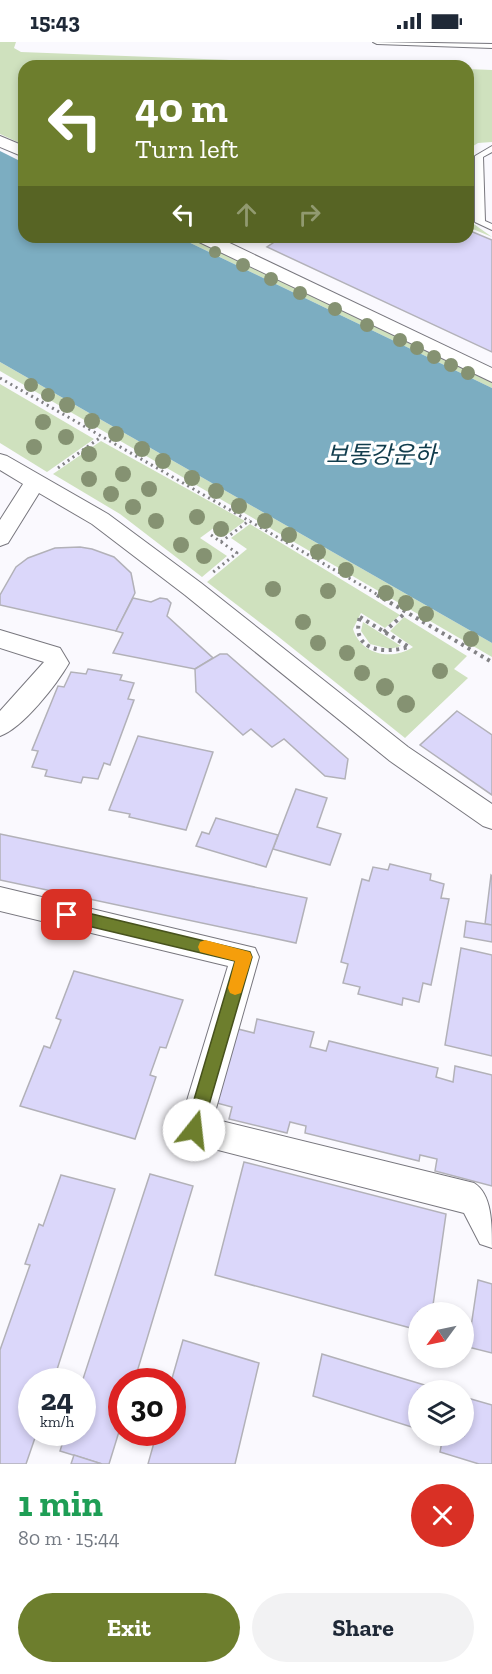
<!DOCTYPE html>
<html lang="en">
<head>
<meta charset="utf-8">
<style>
  body { margin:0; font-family:"Zilla Slab","Noto Sans KR",serif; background:#f2f2f3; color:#1f2937; height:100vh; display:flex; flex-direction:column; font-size:22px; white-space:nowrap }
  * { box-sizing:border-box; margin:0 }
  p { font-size:20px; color:#747a83 }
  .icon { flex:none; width:33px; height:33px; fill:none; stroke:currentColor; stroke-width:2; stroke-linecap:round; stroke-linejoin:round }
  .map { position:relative; height:1422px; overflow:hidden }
  .panel { display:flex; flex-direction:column; background:#fff; flex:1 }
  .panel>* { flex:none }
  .guide { position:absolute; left:18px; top:18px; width:456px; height:183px; border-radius:18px; box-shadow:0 3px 9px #0003; background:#6d7e2d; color:#fff; overflow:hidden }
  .needle { width:39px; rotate:237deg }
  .tools { position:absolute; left:408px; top:1260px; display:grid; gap:12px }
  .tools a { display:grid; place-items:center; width:66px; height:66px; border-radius:50%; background:#fff; box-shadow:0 3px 9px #0003; font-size:30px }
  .speed { position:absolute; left:18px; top:1326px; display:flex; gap:12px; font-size:30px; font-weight:700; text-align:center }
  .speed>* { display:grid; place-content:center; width:78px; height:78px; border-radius:50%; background:#fff; box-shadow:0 3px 9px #0003; line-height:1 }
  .speed small { font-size:15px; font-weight:400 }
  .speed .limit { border:9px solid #d22; background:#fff; color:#111 }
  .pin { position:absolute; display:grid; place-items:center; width:51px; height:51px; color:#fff; margin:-26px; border-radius:12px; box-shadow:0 3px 9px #0006 }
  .me { position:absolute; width:66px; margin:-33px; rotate:16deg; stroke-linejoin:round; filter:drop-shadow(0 0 4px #0008) }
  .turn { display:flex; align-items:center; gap:21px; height:126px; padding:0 18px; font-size:27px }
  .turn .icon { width:78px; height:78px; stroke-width:2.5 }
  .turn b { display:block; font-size:42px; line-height:51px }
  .lanes { display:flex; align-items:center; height:57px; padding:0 18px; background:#0003; justify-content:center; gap:30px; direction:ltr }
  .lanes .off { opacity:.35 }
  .round { display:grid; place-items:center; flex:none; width:63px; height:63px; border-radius:32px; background:#f2f2f3 }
  .headline { display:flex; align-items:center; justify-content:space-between; height:102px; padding:0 18px }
  h1 { font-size:36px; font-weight:700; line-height:45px; color:#1e9e55 }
  .action { display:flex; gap:12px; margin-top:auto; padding:12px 18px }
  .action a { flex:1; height:69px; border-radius:36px; background:#6d7e2d; color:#fff; font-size:24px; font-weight:700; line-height:69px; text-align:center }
  .action a+a { background:#f2f2f3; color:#1f2937 }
  .status { display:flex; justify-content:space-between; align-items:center; height:42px; padding:0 30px; background:#fff; direction:ltr }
  .status svg { height:16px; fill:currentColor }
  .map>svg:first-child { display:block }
</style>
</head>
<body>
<div class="status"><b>15:43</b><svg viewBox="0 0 49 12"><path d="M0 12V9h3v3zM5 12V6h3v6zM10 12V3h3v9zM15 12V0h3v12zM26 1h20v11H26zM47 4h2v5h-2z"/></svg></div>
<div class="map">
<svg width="492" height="1422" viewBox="0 0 492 1422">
  <rect width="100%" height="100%" fill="#faf9fe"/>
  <!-- green -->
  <g fill="#cfe1be">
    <polygon points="0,0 16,0 14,6 21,10 384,24 24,24 24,103 0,92"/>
    <polygon points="468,27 492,28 492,100 478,101 470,106 471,180 492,195 468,185"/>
    <polygon points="178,195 193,195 492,339 492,346"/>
    <polygon points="0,320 492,601 492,615 0,329"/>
    <polygon points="0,342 94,397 47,430 0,401"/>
    <polygon points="101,399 245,479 226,493 215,485 200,496 227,514 202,535 120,472 53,432"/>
    <path d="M250,482l150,91 -15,13 -24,-15 -8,16c8,26 39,32 60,18l-23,-16 14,-14 63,39 -13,13 14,9 -63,60 -130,-104 -68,-52 40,-33 -16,-11z"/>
    <polygon points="363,580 401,604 390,607 370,602 361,589"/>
  </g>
  <!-- water -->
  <polygon fill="#7cadc1" points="0,109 24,121 24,195 178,195 492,346 492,601 0,320"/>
  <!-- building -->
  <g fill="#dbd7fa" stroke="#b2b1b8" stroke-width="1.5">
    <polygon points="468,188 492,198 492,310 267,205 282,195 468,195"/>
    <polygon points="80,505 92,507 114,515 131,531 135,551 116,589 0,563 0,553 16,525 28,516 55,506"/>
    <polygon points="133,556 151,560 160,556 167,557 171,561 167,574 213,616 195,627 113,611 123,591 116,589"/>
    <polygon points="220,612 227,612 348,717 345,737 325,734 284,697 272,705 251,687 243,693 196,650 195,627"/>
    <polygon points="88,627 122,633 120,638 134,641 128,657 134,658 110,723 104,721 98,737 83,735 81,741 45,734 47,728 32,725 38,709 32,708 58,644 64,645 71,630 86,632"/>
    <polygon points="457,669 492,693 492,753 420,703"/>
    <polygon points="138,694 213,710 186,788 129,775 130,772 109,768"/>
    <polygon points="296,747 327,756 317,785 341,792 330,823 273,807"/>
    <polygon points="216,776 278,793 266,825 196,804 202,790 209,792"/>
    <polygon points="0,792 307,856 296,901 0,838"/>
    <polygon points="390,822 431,832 430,838 444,842 441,856 449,857 431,943 423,941 419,960 403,956 402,963 358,952 360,945 343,941 348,922 341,920 362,837 369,839 373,825 388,828"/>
    <polygon points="491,833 492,834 492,883 485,882"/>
    <polygon points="466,879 492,883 492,900 464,895"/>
    <polygon points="461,906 492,913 492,1014 445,1003"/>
    <polygon points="74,929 183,958 166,1006 160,1005 150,1033 156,1035 135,1097 20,1064 44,1004 50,1006 61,978 56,976"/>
    <polygon points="257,977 314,990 310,1005 326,1009 329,999 438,1026 436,1035 453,1040 455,1024 492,1033 492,1144 435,1129 437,1117 420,1113 419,1119 305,1091 306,1084 290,1080 287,1091 229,1077 232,1065 213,1060 234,986 254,991"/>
    <polygon points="244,1120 446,1172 432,1270 418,1270 418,1288 215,1233"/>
    <polygon points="150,1132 193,1144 134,1340 122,1340 122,1380 109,1422 102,1422 60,1409 66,1390 82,1390 82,1340"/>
    <polygon points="61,1133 115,1147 53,1340 32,1340 32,1390 37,1390 26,1422 0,1422 0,1308 30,1223 25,1222 39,1182 43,1184"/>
    <polygon points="478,1238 492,1242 492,1311 468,1305"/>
    <polygon points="183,1298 259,1321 235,1422 148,1422 157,1390 172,1390 171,1340"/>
    <polygon points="322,1312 441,1348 418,1348 418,1387 313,1354"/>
    <polygon points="464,1355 492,1363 492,1422 479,1422 440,1410 443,1394 464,1394"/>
    <polygon points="74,1413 102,1422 71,1422"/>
  </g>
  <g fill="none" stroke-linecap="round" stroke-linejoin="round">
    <defs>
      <g id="lane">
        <polygon points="373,0 492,2 492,6 377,2"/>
        <polygon points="492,104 492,110 483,115 485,179 492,182 492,188 475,180 475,114"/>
      </g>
      <g id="street">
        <polygon points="0,94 24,104 24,115 0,105"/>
        <polygon points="194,195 217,195 492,326 492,340 197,199"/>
        <polygon points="0,412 7,414 108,472 201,541 408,705 492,762 492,787 483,784 390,719 185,553 92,482 39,451 8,501 0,504 0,478 23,442 0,428"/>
        <path d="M0,588l60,18 9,15c-12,21 -46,65 -69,73v-25l44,-49 -44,-14z"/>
        <path d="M0,845l255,61 4,9 -46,162 261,64c18,11 18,41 18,65l-12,-4 -16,-31 -281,-72 -5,-11 50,-164 -228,-55z"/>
      </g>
    </defs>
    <!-- lane casing -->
    <use href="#lane" stroke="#78777e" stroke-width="2"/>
    <!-- street casing -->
    <use href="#street" stroke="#78777e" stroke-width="2"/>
    <!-- path-far1 -->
    <g stroke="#828285" stroke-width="3" stroke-dasharray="2 4" stroke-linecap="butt">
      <polyline points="0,336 380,554"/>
      <polyline points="58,426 101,395"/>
      <polyline points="211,493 237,511 212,531"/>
      <polyline points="221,500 250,478"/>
    </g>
    <!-- path -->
    <g stroke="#828285" stroke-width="4" stroke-dasharray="3 4.5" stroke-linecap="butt">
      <polyline points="377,553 492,620"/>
      <path d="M360,575l49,30c-25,7 -59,4 -49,-30z"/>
      <polyline points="384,590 405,571"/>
    </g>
    <!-- lane -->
    <use href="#lane" fill="#fff" fill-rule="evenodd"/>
    <!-- street -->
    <use href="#street" fill="#fff" fill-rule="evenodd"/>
  </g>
  <!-- trees -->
  <g fill="#859272">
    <circle cx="215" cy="210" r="6"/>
    <circle cx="243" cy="223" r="7"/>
    <circle cx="271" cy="237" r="7"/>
    <circle cx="300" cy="251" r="7"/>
    <circle cx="335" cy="267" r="7"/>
    <circle cx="367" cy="283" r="7"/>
    <circle cx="400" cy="298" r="7"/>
    <circle cx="417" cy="306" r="7"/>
    <circle cx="434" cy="315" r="7"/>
    <circle cx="451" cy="323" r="7"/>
    <circle cx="468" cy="331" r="7"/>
    <circle cx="31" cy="343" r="7"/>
    <circle cx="48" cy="353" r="7"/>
    <circle cx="67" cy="363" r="8"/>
    <circle cx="92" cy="379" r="8"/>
    <circle cx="43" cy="380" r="8"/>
    <circle cx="116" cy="392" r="8"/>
    <circle cx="66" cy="395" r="8"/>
    <circle cx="34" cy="405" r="8"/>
    <circle cx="142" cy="407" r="8"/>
    <circle cx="89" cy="412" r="8"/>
    <circle cx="163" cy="419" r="8"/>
    <circle cx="123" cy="432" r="8"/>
    <circle cx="192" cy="436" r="8"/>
    <circle cx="89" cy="437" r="8"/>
    <circle cx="149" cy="447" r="8"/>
    <circle cx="216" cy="449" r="8"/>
    <circle cx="111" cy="452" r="8"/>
    <circle cx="239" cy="464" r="8"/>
    <circle cx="133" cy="465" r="8"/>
    <circle cx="197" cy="475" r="8"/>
    <circle cx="156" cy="479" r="8"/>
    <circle cx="265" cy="479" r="8"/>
    <circle cx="221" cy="487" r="8"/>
    <circle cx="289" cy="493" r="8"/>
    <circle cx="181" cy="503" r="8"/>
    <circle cx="318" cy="510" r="8"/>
    <circle cx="204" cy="514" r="8"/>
    <circle cx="346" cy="528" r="8"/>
    <circle cx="273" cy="547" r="8"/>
    <circle cx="328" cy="549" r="8"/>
    <circle cx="386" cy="551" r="8"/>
    <circle cx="406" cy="561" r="8"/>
    <circle cx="426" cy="572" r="8"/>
    <circle cx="303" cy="580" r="8"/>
    <circle cx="471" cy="597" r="8"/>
    <circle cx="318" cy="601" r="8"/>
    <circle cx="347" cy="611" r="8"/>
    <circle cx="440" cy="629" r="8"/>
    <circle cx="362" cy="631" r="8"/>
    <circle cx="385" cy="645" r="9"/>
    <circle cx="406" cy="662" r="9"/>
  </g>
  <!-- route -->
  <polygon fill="#6d7e2d" stroke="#47521d" stroke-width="1.5" points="67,866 250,910 252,915 200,1094 194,1097 188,1094 185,1088 235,919 67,879 61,877 59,873 61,868"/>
  <!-- slow -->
  <polygon fill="#f59e0b" points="205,898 250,910 252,915 241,951 235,953 230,951 228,946 235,919 200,910 198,905 200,900"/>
  <g text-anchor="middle" stroke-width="6" stroke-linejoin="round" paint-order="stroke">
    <!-- water labels -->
    <g font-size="24" font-style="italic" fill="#123d4d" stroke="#fff">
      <text x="381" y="421">보통강운하</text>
    </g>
  </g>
</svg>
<div class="tools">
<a><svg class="needle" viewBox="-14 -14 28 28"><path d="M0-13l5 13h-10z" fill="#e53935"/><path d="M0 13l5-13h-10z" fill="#747a83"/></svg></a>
<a><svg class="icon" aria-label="layers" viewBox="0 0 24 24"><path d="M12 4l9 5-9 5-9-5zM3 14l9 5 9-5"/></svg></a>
</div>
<div class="speed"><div>24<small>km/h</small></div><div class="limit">30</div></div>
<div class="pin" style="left:67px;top:873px;background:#d93025"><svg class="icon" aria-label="arrive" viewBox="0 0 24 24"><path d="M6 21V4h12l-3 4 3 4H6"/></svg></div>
<svg class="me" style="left:194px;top:1088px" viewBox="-20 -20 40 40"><circle r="19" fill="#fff"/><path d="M0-13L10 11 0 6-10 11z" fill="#6d7e2d"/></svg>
<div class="guide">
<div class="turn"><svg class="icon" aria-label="left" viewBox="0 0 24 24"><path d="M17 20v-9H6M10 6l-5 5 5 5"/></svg><div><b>40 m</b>Turn left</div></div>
<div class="lanes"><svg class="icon" aria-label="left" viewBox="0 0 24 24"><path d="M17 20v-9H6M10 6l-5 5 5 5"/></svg><svg class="icon off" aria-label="ahead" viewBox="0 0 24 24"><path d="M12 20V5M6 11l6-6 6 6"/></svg><svg class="icon off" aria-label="right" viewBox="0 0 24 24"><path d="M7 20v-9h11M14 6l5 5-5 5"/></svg></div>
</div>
</div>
<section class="panel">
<div class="headline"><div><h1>1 min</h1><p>80 m · 15:44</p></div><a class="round" style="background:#d93025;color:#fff"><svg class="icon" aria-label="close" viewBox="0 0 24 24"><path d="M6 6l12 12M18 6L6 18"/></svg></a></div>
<div class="action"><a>Exit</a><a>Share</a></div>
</section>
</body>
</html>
